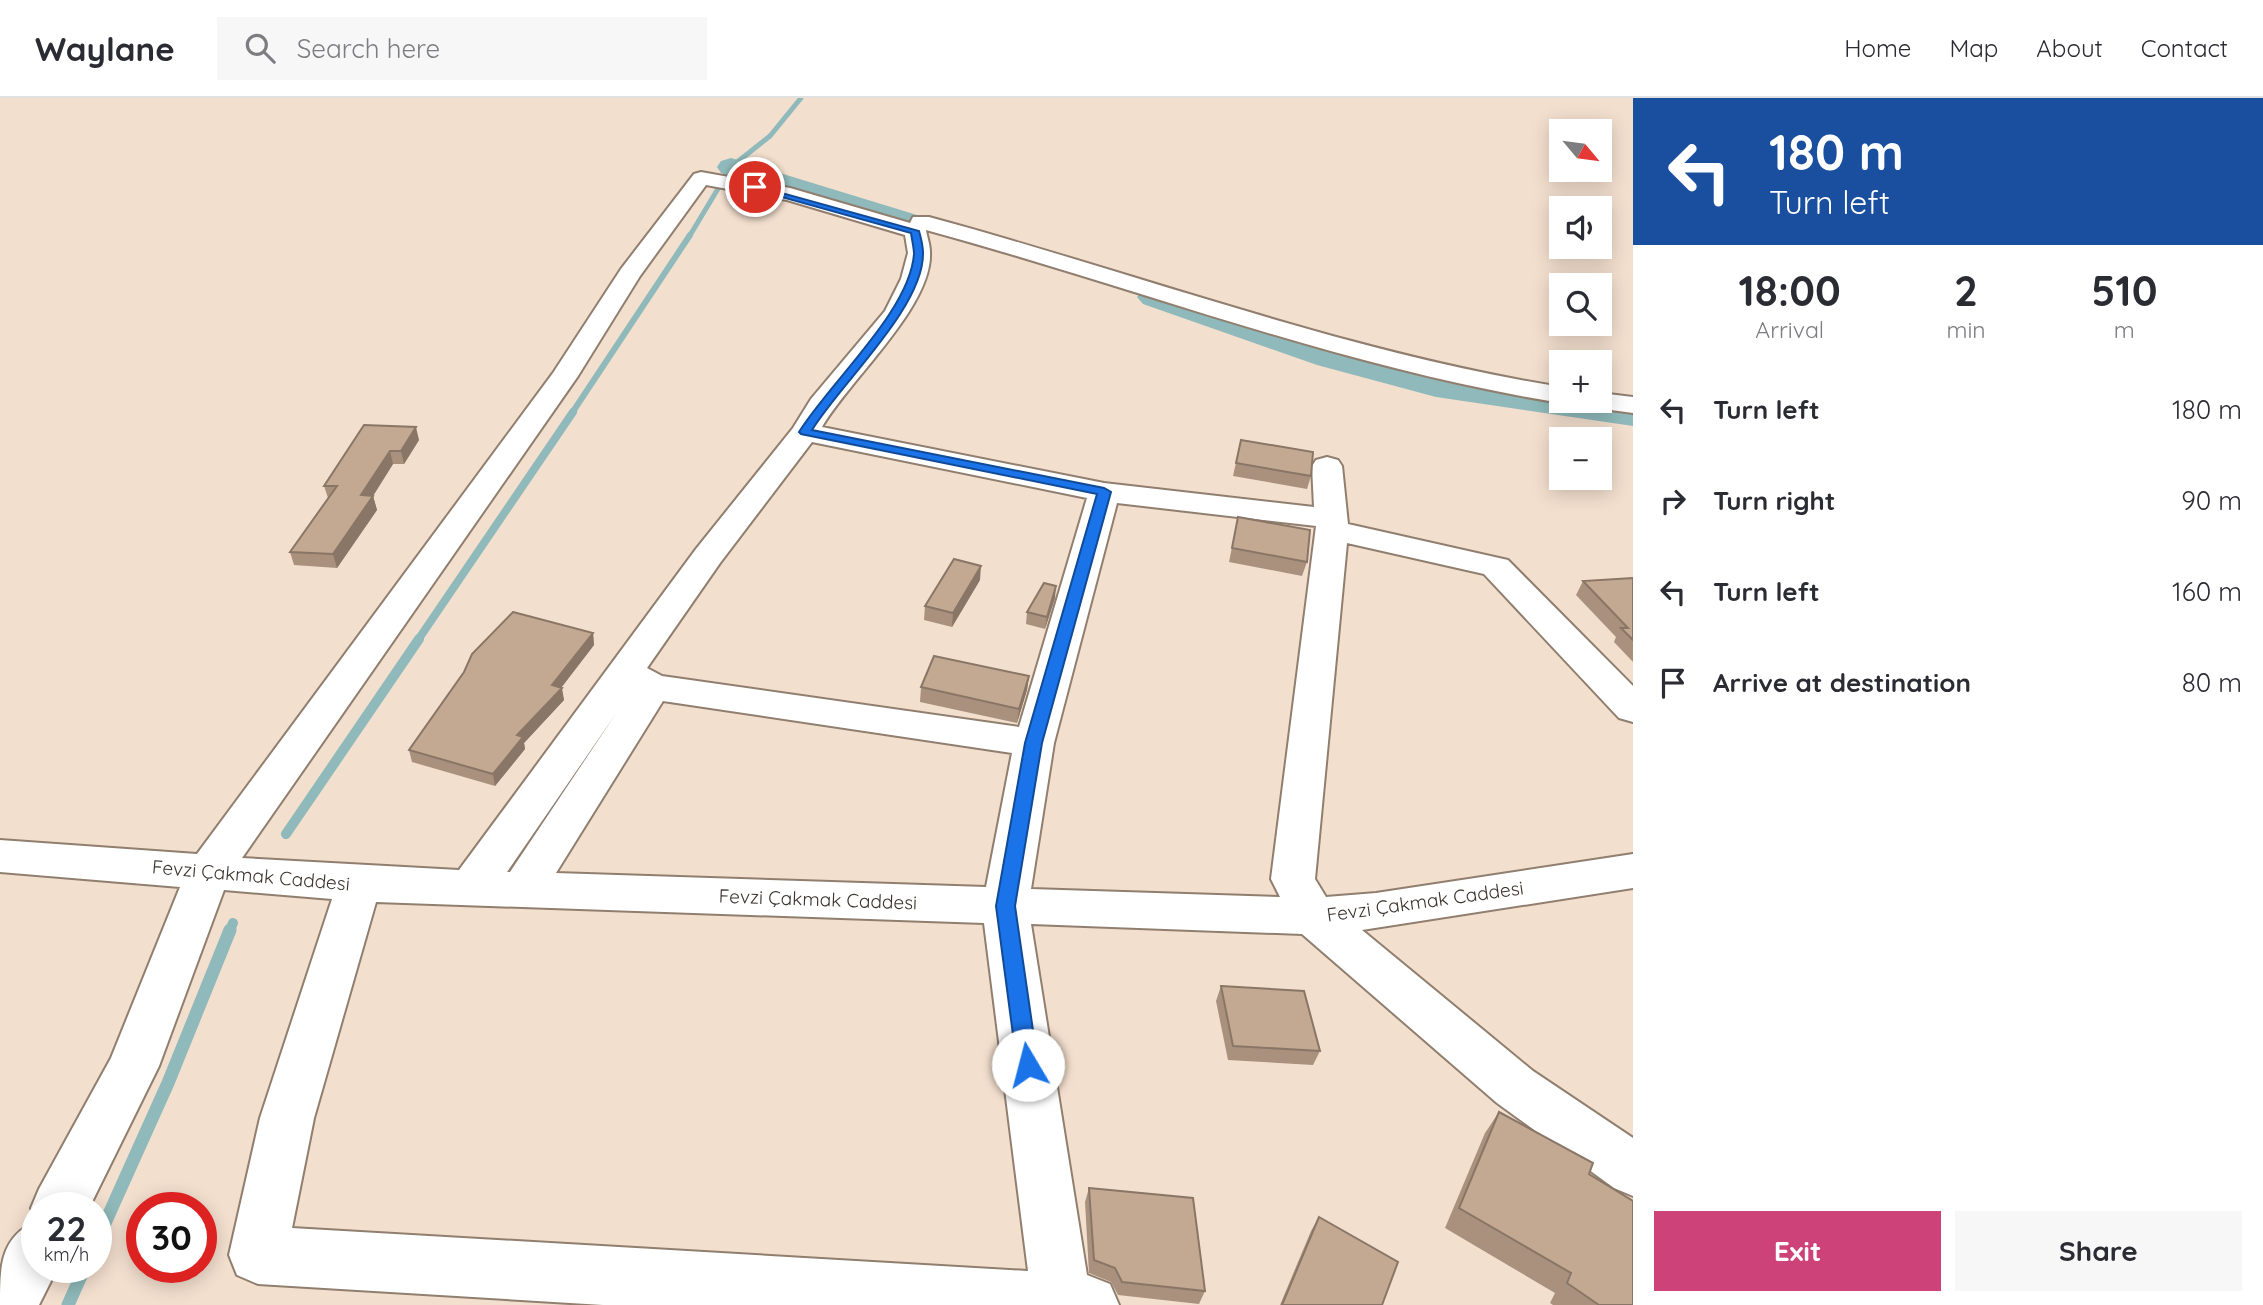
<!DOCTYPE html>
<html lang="en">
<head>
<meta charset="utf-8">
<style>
  body { margin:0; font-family:Quicksand,sans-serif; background:#f7f7f7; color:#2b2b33; height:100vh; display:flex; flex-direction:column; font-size:26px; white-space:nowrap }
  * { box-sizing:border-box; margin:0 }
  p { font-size:23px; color:#7c7c81 }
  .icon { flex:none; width:38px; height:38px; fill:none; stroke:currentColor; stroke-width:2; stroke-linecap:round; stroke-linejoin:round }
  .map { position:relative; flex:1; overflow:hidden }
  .drawer { display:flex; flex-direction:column; background:#fff; width:630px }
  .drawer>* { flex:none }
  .top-card { background:#1a4fa0; color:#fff; overflow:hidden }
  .needle { width:46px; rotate:119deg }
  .fabs { position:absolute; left:1549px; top:21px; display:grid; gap:14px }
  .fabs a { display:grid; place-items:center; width:63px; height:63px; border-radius:0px; background:#fff; box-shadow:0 4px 18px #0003; font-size:35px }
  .speed { position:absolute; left:21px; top:1094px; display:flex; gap:14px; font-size:35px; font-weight:700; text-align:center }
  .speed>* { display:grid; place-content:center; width:91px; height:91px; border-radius:50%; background:#fff; box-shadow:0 4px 18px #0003; line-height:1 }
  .speed small { font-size:18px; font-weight:400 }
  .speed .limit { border:10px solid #d22; background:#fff; color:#111 }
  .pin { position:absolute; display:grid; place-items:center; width:60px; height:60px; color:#fff; margin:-30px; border:4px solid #fff; border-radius:50%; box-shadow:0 2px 7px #0007 }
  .me { position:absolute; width:77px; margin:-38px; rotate:352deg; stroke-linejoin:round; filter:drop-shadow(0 0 5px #0008) }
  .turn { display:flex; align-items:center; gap:24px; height:147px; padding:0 21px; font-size:32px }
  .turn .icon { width:91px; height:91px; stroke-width:2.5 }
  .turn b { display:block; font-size:49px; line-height:60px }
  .eta { display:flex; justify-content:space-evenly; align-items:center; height:119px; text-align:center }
  .eta b { font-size:42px; font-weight:700; line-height:49px }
  .action { display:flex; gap:14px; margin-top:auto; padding:14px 21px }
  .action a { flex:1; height:80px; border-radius:0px; background:#cd4278; color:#fff; font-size:28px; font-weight:700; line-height:80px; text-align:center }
  .action a+a { background:#f7f7f7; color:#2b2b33 }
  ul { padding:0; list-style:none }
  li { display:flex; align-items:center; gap:21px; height:91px; padding:0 21px }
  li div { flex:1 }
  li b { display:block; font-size:26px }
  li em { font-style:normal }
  header { display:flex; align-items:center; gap:42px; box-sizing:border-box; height:98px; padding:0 35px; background:#fff; border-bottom:2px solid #e1e1e2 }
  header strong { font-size:33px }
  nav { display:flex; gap:38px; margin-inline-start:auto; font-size:24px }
  .search { width:490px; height:63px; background:#f7f7f7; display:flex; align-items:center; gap:18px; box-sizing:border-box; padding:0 24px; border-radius:0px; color:#7c7c81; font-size:26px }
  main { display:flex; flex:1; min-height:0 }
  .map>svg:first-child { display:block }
</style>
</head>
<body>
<header>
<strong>Waylane</strong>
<div class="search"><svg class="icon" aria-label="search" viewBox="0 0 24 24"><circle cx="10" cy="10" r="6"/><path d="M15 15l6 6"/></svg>Search here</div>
<nav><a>Home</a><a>Map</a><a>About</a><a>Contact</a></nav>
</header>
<main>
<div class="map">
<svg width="1633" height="1207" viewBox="0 0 1633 1207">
  <rect width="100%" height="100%" fill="#f3dfce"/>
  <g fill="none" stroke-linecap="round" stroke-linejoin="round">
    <!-- stream-far4 -->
    <g stroke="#8fb9ba" stroke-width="5">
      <polyline points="726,79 731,69 770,38 801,0"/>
      <polyline points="689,139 719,89"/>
    </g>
    <!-- stream-far3 -->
    <polyline stroke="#8fb9ba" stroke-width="6" points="572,315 690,137"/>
    <!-- stream-far2 -->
    <polyline stroke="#8fb9ba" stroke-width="8" points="418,542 573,314"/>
    <!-- stream-far1 -->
    <g stroke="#8fb9ba" stroke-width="10">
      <polyline points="286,736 419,541"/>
      <polyline points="229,834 233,825"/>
    </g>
    <!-- stream -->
    <g stroke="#8fb9ba" stroke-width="13">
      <polyline points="96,1145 168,985 230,832"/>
      <polyline points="68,1207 85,1169"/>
    </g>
    <!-- river -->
    <g fill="#8fb9ba" fill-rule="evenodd">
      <polygon points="731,60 917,117 922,124 917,131 906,133 721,75 717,69 721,63"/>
      <polygon points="1155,188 1345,251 1452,279 1561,294 1561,303 1600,303 1600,299 1633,304 1633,328 1436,299 1317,267 1143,206 1137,199 1143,192"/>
    </g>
    <defs>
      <g id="minor">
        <path d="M701,74l89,16 120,35 3,-6h16c211,57 416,135 632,170v14h10l-10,2c-218,-35 -422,-115 -635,-173 1,7 4,14 4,22 3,54 -80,127 -108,175l282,56 210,24 -2,-41 4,-6 11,-3 11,3 4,6 6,58 160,36 125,126v36l-14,-4 -135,-144 -137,-31 -32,336 11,18 50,-4 257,-39v34l-271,42 171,141 100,67v58l-19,-8 -117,-85 -195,-169 -271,-10 56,351 23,9 9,21h-516l-345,-21 -21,-9 -8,-20 31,-137 72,-219 -108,-9 -65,176 -70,142h-52v59h21l-19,38h-39c0,-39 0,-67 36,-84l-5,-13 8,-19 72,-131 69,-171 -180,-15v-32l197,14 356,-481 68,-104 73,-95zM706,87l81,15 118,35 3,18 -7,26 -16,32 -74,88 -18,29 -97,121 -237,321 -217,-12 336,-482 62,-100zM812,344l275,56 -68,229 -357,-51 -15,-8 73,-105zM1117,405l199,23 -45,353 9,18 -249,-8 23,-146zM663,603l349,52 -26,134 -430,-14zM617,614l-107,160h-3zM376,804l608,21 44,348 -736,-43 22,-110z"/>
        <polygon points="1600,295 1633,299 1633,315 1589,309 1585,303 1600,303"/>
      </g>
    </defs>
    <!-- minor casing -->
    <use href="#minor" stroke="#907e6f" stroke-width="4"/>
    <!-- minor -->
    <use href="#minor" fill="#fff" fill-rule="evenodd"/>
  </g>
  <!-- wall -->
  <g fill="#a9917e">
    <polygon points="364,327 419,342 404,366 393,366 373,398 377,412 337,470 294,467 290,454 328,400 324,388"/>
    <polygon points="1241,342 1311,378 1307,391 1233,378"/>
    <polygon points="1238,419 1307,464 1302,478 1229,464"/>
    <polygon points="1633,480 1633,564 1614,544 1616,539 1576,497 1583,483"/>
    <polygon points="980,482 952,529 924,522 925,508"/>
    <polygon points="1055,500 1045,531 1026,526 1027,514"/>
    <polygon points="593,535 594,547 561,590 564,602 524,645 525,651 495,688 412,664 409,652"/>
    <polygon points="1029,578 1027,592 1017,625 920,604 921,589"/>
    <polygon points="1221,888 1320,953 1313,967 1228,962 1216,903"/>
    <polygon points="1499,1014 1589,1076 1633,1207 1553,1207 1550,1205 1555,1195 1445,1130 1485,1035"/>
    <polygon points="1089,1090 1205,1193 1199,1206 1118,1197 1111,1184 1089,1175 1085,1104"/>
    <polygon points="1319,1119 1382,1207 1280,1207 1311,1133"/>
  </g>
  <!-- shaded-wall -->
  <g fill="#897666">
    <polygon points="416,329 419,342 404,366 401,353"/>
    <polygon points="390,353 393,366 366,409 373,398 377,412 337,470 333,456 361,397"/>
    <polygon points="981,468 980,482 952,529 953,515"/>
    <polygon points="1056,488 1055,500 1045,531 1047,519"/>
    <polygon points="593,535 594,547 554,599 552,587"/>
    <polygon points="1029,578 1027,592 1017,625 1019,611"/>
    <polygon points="562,590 564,602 524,645 525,651 495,688 493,676 517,637"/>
  </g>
  <!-- building -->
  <g fill="#c4a992" stroke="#897666" stroke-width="2">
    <polygon points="364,327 416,329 401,353 390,353 361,397 373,398 333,456 290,454 337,388 324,388"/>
    <polygon points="1241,342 1313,354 1311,378 1236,365"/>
    <polygon points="1238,419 1310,432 1307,464 1232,450"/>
    <polygon points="954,461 981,468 953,515 925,508"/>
    <polygon points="1633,480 1633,542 1621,530 1628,530 1583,483"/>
    <polygon points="1044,485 1056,488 1047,519 1027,514"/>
    <polygon points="513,514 593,535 552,587 562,590 517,637 523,639 493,676 409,652 464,574 472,556"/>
    <polygon points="934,558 1029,578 1019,611 921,589"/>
    <polygon points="1221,888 1304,893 1320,953 1233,948"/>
    <polygon points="1499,1014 1593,1065 1589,1076 1633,1103 1633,1207 1599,1207 1567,1185 1571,1175 1459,1110"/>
    <polygon points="1089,1090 1193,1100 1205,1193 1122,1184 1115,1170 1094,1162"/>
    <polygon points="1319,1119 1398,1164 1382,1207 1282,1207"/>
  </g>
  <!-- route -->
  <path fill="#1a73e8" stroke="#114b97" stroke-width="2" d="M753,87l166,46c2,7 4,15 4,22 1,54 -82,130 -111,177l292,58 7,4 -69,251 -27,163 23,159 -3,6 -7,3 -8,-3 -3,-6 -21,-159 29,-163 72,-249 -296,-60 -2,-2c31,-50 111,-121 115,-178 0,-6 -2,-14 -3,-21l-158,-44z"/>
  <g text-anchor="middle" stroke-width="5" stroke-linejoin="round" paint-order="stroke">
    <!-- street labels -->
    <g font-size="19" fill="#3b332d" stroke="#fff">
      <text transform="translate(251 777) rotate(5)" y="7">Fevzi Çakmak Caddesi</text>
      <text transform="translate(818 801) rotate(2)" y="7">Fevzi Çakmak Caddesi</text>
      <text transform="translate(1425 803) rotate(-8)" y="7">Fevzi Çakmak Caddesi</text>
    </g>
  </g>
</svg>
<div class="fabs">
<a><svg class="needle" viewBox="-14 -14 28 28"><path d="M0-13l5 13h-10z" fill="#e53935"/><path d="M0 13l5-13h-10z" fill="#7c7c81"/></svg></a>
<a><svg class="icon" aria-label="sound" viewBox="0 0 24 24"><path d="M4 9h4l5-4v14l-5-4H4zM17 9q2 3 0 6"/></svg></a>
<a><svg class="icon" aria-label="search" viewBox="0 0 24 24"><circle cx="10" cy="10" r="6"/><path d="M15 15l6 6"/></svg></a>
<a>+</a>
<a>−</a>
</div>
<div class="speed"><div>22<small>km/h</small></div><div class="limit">30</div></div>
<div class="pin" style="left:755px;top:89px;background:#d93025"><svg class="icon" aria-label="arrive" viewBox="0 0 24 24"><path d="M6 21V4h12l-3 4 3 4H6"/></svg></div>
<svg class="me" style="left:1028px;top:967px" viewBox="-20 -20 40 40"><circle r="19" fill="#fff"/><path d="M0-13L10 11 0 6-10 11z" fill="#1a73e8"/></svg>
</div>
<section class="drawer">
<div class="top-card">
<div class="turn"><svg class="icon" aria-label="left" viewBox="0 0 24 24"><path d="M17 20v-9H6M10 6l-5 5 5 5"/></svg><div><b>180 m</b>Turn left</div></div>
</div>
<div class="eta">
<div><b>18:00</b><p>Arrival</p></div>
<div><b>2</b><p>min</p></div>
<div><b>510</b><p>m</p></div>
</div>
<ul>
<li><svg class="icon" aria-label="left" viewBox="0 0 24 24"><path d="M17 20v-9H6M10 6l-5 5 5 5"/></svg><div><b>Turn left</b></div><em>180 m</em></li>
<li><svg class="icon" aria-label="right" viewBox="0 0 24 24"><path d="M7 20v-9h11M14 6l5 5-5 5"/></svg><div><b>Turn right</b></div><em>90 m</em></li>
<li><svg class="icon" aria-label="left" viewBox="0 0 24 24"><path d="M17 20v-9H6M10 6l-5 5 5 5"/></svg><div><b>Turn left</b></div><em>160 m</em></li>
<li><svg class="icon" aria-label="arrive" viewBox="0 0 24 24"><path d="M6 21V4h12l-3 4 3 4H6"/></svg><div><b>Arrive at destination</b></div><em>80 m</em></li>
</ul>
<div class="action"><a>Exit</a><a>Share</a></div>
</section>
</main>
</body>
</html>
